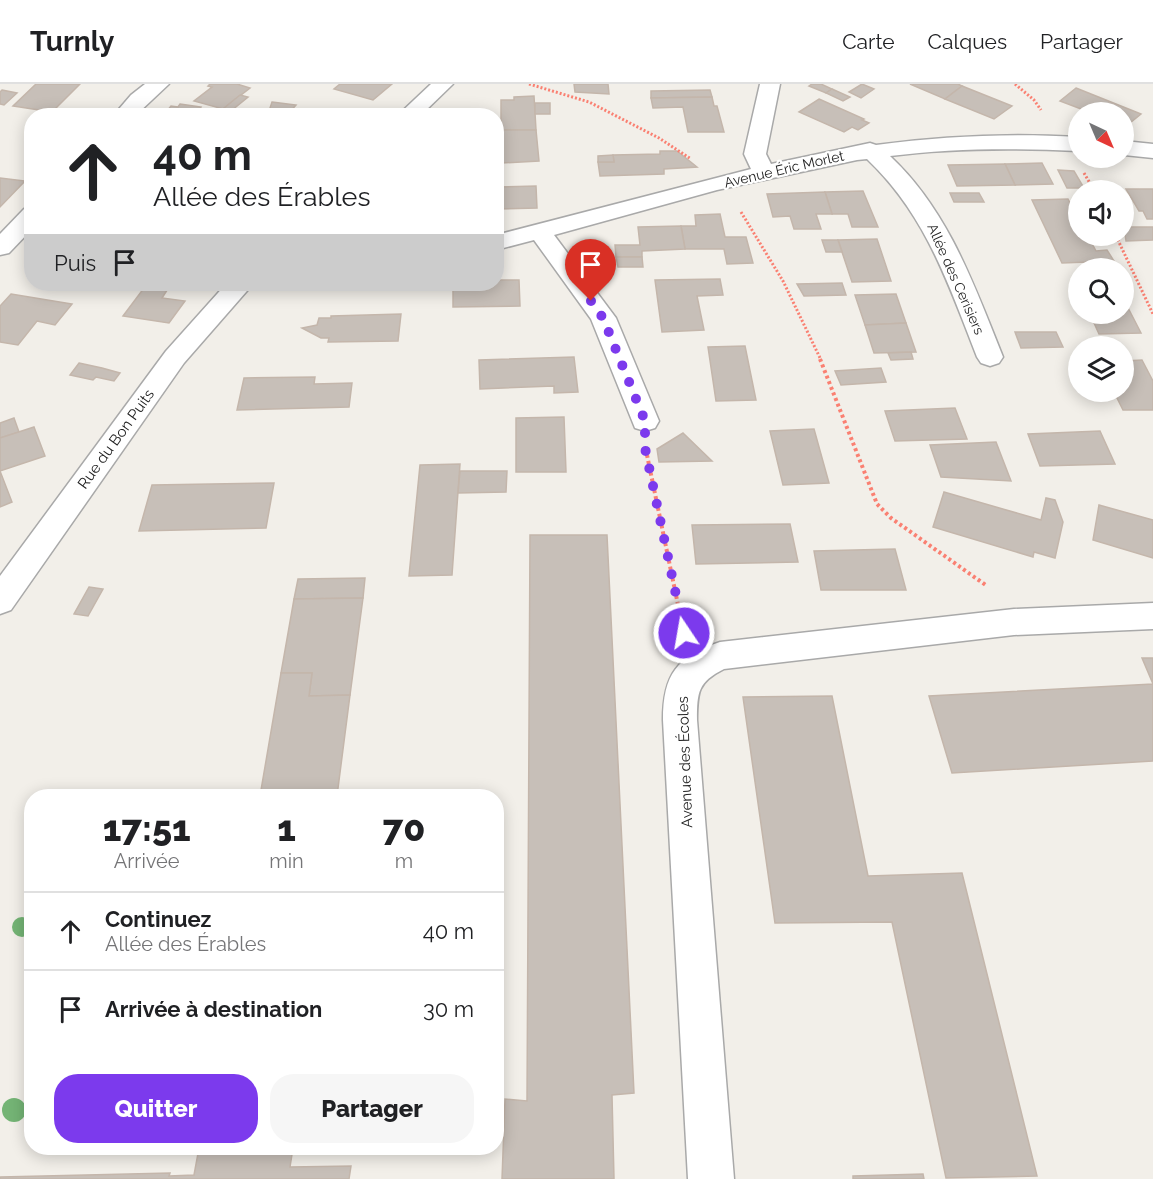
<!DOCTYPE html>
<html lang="fr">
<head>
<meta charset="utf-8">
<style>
  body { margin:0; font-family:Raleway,sans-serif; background:#f6f6f6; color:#202124; height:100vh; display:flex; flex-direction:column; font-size:22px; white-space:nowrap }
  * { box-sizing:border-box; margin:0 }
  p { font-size:20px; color:#757577 }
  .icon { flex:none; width:33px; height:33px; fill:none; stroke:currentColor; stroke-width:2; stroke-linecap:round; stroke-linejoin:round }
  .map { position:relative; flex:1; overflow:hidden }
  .sheet { position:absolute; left:24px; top:705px; width:480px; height:366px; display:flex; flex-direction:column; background:#fff; border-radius:24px; box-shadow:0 3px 15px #0003 }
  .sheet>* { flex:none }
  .guide { position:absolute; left:24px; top:24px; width:480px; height:183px; border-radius:24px; box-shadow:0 3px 15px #0003; background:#fff; color:#202124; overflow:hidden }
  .needle { width:39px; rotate:136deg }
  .fabs { position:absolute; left:1068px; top:18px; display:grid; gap:12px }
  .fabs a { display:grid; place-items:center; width:66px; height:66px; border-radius:50%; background:#fff; box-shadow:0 3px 15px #0003; font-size:30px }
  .pin { position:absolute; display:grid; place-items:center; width:51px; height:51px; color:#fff; margin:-62px -26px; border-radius:50% 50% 50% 0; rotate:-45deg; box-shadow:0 0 6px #0007 }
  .pin .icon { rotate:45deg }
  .me { position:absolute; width:66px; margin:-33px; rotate:348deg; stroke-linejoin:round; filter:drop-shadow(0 0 4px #0008) }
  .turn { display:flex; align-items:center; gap:21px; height:126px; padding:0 30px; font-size:27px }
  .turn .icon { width:78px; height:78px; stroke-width:2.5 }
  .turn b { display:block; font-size:42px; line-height:51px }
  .then { display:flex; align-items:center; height:57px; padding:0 30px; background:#0003; gap:12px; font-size:22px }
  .eta { display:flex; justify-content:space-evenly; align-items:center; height:102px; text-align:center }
  .eta b { font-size:36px; font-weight:800; line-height:42px }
  .action { display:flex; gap:12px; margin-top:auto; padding:12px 30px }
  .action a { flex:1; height:69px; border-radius:24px; background:#7c3aed; color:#fff; font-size:24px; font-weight:800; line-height:69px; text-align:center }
  .action a+a { background:#f6f6f6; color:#202124 }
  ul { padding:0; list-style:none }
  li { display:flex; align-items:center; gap:18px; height:78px; padding:0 30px; border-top:2px solid #e0e0e0 }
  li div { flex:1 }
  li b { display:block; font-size:22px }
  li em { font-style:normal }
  header { display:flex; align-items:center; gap:36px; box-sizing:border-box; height:84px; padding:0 30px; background:#fff; border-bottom:2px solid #e0e0e0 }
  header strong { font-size:28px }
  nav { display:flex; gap:33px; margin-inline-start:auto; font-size:21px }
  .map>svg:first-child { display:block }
</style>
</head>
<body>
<header>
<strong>Turnly</strong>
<nav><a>Carte</a><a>Calques</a><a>Partager</a></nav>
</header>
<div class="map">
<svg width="1153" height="1095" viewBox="0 0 1153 1095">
  <rect width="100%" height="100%" fill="#f2efe9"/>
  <!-- building -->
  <g fill="#c7bfb8" stroke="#c4b6ab" stroke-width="1.5">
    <polygon points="36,0 80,0 52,28 13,22"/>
    <polygon points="210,0 237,0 250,4 223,25 194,17 212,3 208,2"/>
    <polygon points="340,0 392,0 373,16 334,5"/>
    <polygon points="574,0 608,0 609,10 575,8"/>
    <polygon points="812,0 821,0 832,5 826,9 809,2"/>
    <polygon points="862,0 874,5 861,14 849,8"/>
    <polygon points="910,0 958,0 962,2 945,15"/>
    <polygon points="962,2 1012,22 994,35 945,15"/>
    <polygon points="1076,4 1141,30 1125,43 1124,28 1089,28 1060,17"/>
    <polygon points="832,5 850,13 843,17 826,9"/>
    <polygon points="2,6 17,9 4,21 0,20 0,8"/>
    <polygon points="710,6 712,13 651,14 651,7"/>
    <polygon points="240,11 248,13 231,27 223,25"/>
    <polygon points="534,12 536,46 501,46 501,16 514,16 514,13"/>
    <polygon points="712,13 714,22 717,22 724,48 688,48 683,23 653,24 651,14"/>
    <polygon points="819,15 864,35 862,36 869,39 858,46 852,43 844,48 799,28"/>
    <polygon points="272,18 296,21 289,29 269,27"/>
    <rect x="535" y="19" width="15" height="11"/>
    <polygon points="180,20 201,23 199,26 203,27 199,32 163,32 171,22 178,23"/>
    <polygon points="501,46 536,46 539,77 502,79"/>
    <polygon points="660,67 677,67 697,83 664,85 664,90 600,92 598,78 614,78 613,71 660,70"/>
    <polygon points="613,71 614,78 598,78 598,72"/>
    <polygon points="1042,79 1053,100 1015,101 1005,80"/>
    <polygon points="1005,80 1015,101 957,102 948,81"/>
    <polygon points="1058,86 1074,87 1084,104 1067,104"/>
    <polygon points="0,94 25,97 0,123"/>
    <polygon points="536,102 537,124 496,125 496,103"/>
    <polygon points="1126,105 1153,105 1153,135 1147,135 1143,127 1139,127"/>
    <polygon points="863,107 878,143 852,143 848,130 832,130 825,108"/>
    <polygon points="825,108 832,130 816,130 821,145 794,145 790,132 773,133 767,110"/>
    <polygon points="950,109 979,109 984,118 954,118"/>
    <polygon points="1068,115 1078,134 1078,152 1088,152 1096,167 1107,166 1114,177 1062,179 1032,116"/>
    <polygon points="720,130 725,153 746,153 753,179 727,180 724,165 685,165 681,142 696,142 695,131"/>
    <polygon points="681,142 685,165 642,167 642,173 616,173 615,161 640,161 638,143"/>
    <polygon points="1124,143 1153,143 1153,156 1126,157"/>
    <polygon points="877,155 891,197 852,198 838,156"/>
    <polygon points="822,156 838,156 842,168 826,168"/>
    <polygon points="616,173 642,173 643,183 618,183"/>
    <polygon points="720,195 723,211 697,212 704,246 662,248 655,196"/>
    <polygon points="496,196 519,196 520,222 453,223 453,200 496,200"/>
    <polygon points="842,199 846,211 804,212 797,200"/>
    <polygon points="147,200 171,200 162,214 185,217 169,239 123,232"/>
    <polygon points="11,210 72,220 55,241 37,237 18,261 0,258 0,222"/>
    <polygon points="896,210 906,239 865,241 855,211"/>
    <polygon points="1124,216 1141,249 1099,250 1090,230 1124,230"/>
    <polygon points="401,230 398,257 328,258 329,254 321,254 302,244 317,241 319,234 331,234 331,232"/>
    <polygon points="906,239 916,268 874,269 865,241"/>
    <polygon points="1015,248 1056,248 1063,263 1021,264"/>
    <polygon points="745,262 756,316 716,317 708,263"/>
    <polygon points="911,268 913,275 891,276 888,269"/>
    <polygon points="574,273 578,308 554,309 554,302 480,305 479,276"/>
    <polygon points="1142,276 1153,297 1153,326 1123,326 1114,308 1124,308 1124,277"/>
    <polygon points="79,279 102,284 120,289 114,297 96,293 93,296 70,291"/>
    <polygon points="881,284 886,298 841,301 835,287"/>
    <polygon points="315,293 314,300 352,299 349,323 237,326 244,294"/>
    <polygon points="955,324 967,355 895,357 885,327"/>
    <polygon points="564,333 566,388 516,388 516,334"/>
    <polygon points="14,334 19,348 0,354 0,339"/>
    <polygon points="34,343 45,372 0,387 0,354"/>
    <polygon points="814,345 829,399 783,401 770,347"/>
    <polygon points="1100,347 1115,380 1040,382 1028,350"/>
    <polygon points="683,349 712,377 659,378 657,365"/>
    <polygon points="996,358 1011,397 941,393 930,361"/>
    <polygon points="460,380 452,491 409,492 420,381"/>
    <polygon points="0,387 12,418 0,423"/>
    <polygon points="460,387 507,387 506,408 458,409"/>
    <polygon points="274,399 266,444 139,447 152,401"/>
    <polygon points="944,408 1041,436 1046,414 1055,416 1063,438 1055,474 1034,468 1033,473 933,443"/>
    <polygon points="1099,421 1153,436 1153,474 1093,456"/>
    <polygon points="790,440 798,478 696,480 692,441"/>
    <polygon points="530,451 607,451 634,1009 612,1011 614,1095 502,1095 505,1015 527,1017"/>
    <polygon points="895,465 906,506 821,506 814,467"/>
    <polygon points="365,494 363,514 294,515 298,495"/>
    <polygon points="89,503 103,505 88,532 74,530"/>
    <polygon points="363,514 350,611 309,612 312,589 281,589 294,515"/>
    <polygon points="1142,574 1153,574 1153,677 952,689 929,612 1153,600"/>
    <polygon points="281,589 312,589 309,612 350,611 337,712 260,712"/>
    <polygon points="832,612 868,792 962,789 1037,1092 946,1094 892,838 775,839 743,613"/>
    <polygon points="199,1064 293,1064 290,1083 351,1082 349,1095 0,1095 0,1093 170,1089 169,1092 194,1091"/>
    <polygon points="923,1090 924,1095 853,1095 853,1092"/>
  </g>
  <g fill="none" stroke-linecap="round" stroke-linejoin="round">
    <defs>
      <g id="street">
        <polygon points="145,0 169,0 135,32 113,32 131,11"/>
        <polygon points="431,0 453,0 420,32 397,32"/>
        <path d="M760,0h20l-14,70 5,10 99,-21 6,2c67,-9 134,-12 202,-8v14c-63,-3 -125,-3 -188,5 58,54 84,129 113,201l-4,6 -9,3 -9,-3 -4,-6c-29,-74 -51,-142 -110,-198l-10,1 -140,30 -163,45 62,83 43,103 -4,7 -10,3 -10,-3 -44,-109 -57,-79 -38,10v-15l255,-66 -7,-15z"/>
        <polygon points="1124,57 1153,60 1153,74 1124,71"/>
        <polygon points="32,123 32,145 9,169 0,171 0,150 24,125"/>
        <polygon points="226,200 253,200 184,279 11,526 0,530 0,492 166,267"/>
        <path d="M1153,519v26l-139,6 -290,34c-26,13 -27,23 -27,51l37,459h-46l-25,-459c0,-46 14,-63 57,-78l294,-33z"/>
      </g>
    </defs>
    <!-- street casing -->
    <use href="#street" stroke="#a9a9a9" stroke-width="3"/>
    <!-- path-far1 -->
    <g stroke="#fa8072" stroke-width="3" stroke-dasharray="2 2" stroke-linecap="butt">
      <polyline points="529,0 589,18 659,54 691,75"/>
      <polyline points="1015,0 1034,16 1041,26"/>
      <polyline points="1084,89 1094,106"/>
      <polyline points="741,128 783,197 821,276"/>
      <polyline points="1116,152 1153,230"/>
    </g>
    <!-- path -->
    <g stroke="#fa8072" stroke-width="4" stroke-dasharray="3 3" stroke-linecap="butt">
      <polyline points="820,275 877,420 891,434 987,502"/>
      <polyline points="647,371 683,545"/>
    </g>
    <!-- street -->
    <use href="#street" fill="#fff" fill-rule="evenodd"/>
  </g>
  <!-- trees -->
  <g fill="#74b475">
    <circle cx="22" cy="843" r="10"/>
    <circle cx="14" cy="1026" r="12"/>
  </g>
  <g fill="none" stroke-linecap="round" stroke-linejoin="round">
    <!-- route -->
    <polyline stroke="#7c3aed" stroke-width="10" stroke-dasharray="0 18" points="591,217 603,234 645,337 645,364 684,549"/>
  </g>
  <g text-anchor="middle" stroke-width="4.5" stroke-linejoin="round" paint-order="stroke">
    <!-- far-street labels -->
    <g font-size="14" fill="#222" stroke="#fff">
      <text transform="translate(784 85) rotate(-13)" y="5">Avenue Éric Morlet</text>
      <text transform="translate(956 195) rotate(66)" y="5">Allée des Cerisiers</text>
    </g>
    <!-- street labels -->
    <g font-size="15" fill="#222" stroke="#fff">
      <text transform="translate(116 355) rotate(-54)" y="5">Rue du Bon Puits</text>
      <text transform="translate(685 678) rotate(-92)" y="5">Avenue des Écoles</text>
    </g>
  </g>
</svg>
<div class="fabs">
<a><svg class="needle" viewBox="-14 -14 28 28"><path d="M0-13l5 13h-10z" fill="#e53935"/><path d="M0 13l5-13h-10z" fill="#757577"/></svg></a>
<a><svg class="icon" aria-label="sound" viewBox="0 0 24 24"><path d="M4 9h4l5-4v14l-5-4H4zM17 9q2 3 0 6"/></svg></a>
<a><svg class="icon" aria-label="search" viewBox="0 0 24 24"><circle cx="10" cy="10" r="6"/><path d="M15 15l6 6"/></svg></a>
<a><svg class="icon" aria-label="layers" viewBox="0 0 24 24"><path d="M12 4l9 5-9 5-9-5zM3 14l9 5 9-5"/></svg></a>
</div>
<div class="pin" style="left:591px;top:217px;background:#d93025"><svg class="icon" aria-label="arrive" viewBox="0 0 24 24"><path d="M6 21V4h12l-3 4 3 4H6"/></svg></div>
<svg class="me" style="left:684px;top:549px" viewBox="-20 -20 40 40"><circle r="17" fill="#7c3aed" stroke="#fff" stroke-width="3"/><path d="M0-11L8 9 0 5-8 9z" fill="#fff"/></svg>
<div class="guide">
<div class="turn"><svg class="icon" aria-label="ahead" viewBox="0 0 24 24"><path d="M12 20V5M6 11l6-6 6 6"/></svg><div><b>40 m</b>Allée des Érables</div></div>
<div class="then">Puis<svg class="icon" aria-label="arrive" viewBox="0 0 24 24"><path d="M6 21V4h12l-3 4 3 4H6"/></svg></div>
</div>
<section class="sheet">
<div class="eta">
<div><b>17:51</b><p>Arrivée</p></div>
<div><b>1</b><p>min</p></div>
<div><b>70</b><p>m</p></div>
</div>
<ul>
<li><svg class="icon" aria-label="ahead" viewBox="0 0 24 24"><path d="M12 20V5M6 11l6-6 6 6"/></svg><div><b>Continuez</b><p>Allée des Érables</p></div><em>40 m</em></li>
<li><svg class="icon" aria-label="arrive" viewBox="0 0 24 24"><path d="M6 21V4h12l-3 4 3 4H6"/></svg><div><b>Arrivée à destination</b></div><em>30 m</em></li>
</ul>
<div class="action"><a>Quitter</a><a>Partager</a></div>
</section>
</div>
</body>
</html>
